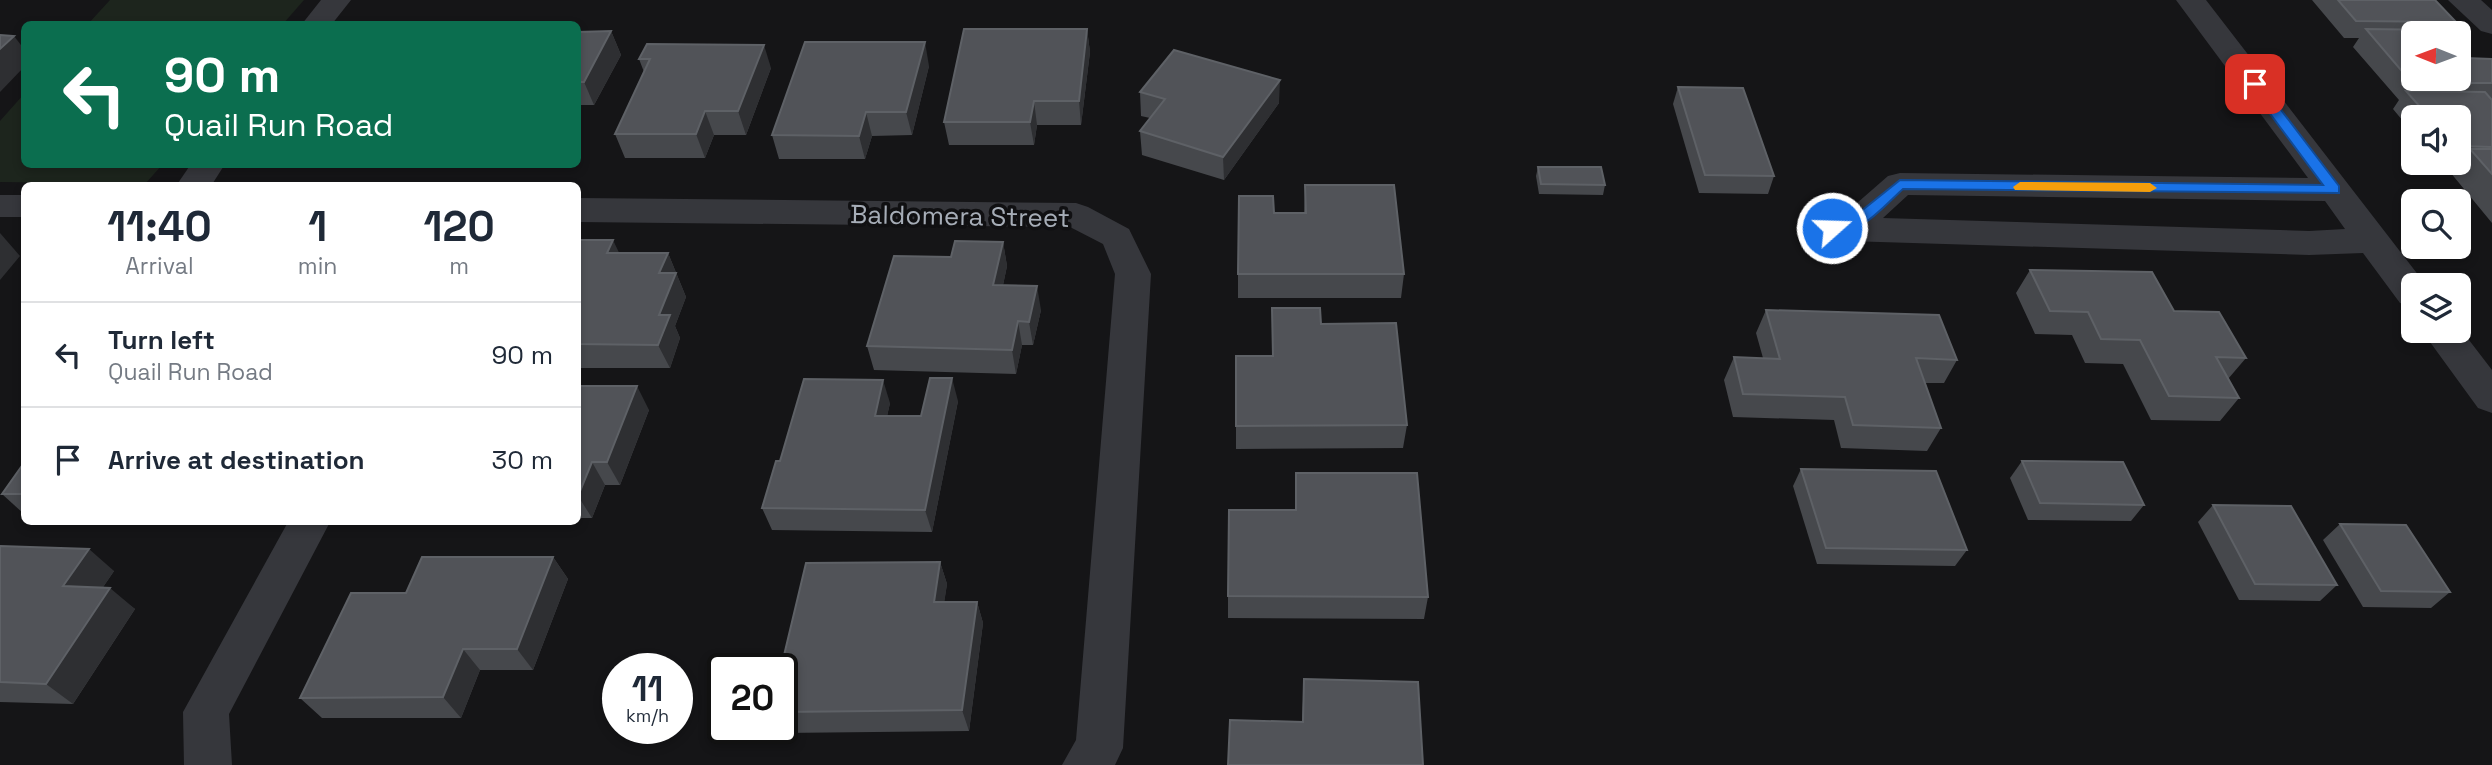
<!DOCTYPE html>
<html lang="en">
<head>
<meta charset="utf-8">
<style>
  body { margin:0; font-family:"Space Grotesk",sans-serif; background:#f6f6f7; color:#1f2937; height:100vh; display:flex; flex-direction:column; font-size:26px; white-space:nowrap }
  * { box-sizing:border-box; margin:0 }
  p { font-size:23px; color:#747a83 }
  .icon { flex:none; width:38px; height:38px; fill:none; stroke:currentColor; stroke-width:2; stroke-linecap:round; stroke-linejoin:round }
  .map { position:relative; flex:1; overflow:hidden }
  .details { position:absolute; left:21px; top:182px; width:560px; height:343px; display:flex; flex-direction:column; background:#fff; border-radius:10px; box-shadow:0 4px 10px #0003 }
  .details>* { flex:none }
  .banner { position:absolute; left:21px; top:21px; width:560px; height:147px; border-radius:10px; box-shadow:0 4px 10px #0003; background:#0b6e4f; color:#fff; overflow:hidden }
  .needle { width:46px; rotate:271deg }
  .controls { position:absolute; left:2401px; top:21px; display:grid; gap:14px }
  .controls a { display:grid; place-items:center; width:70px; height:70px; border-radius:10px; background:#fff; box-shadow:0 4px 10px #0003; font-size:35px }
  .speed { position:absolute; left:602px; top:653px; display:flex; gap:14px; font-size:35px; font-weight:700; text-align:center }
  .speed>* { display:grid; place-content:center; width:91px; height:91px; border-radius:50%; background:#fff; box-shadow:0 4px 10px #0003; line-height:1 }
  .speed small { font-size:18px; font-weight:400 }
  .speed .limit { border:4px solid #111; border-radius:10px; background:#fff; color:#111 }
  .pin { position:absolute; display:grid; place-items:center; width:60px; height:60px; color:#fff; margin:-30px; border-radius:14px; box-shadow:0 4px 10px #0006 }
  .me { position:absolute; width:77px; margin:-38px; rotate:70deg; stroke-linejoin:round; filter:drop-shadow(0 0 5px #0008) }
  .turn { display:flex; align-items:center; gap:24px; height:147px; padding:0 28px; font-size:32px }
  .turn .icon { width:91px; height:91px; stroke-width:2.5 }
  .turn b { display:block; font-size:49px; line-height:60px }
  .eta { display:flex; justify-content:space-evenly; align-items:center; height:119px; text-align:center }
  .eta b { font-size:42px; font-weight:600; line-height:49px }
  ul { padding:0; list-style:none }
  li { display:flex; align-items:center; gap:21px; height:105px; padding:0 28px; border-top:2px solid #e0e1e3 }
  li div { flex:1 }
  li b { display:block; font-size:26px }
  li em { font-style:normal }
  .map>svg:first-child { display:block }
</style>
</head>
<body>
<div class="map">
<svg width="2492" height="765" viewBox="0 0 2492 765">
  <rect width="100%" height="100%" fill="#151517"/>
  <!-- green -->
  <g fill="#1d251d">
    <polygon points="110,0 304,0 283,24 88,24"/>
    <polygon points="24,94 24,164 162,165 145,184 0,182 0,121"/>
  </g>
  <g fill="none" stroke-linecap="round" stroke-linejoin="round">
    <!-- minor -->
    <g fill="#36373c" fill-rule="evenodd">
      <polygon points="321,0 351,0 332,24 302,24"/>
      <path d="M2176,0h30l220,285h-13v22l-13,-4 -37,-50 -54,2 -494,-15 -12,-4 -5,-8 5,-8 12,-4 26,1 47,-41 12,-3 408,5zM1908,195l417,6 20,28 -36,2 -426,-13z"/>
      <polygon points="2448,0 2481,0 2492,10 2492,34 2481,31"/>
      <polygon points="191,164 225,164 211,186 176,186"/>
      <rect x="0" y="195" width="24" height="22"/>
      <polygon points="578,198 1076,203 1088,207 1129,229 1151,274 1123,748 1115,765 1062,765 1076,740 1115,274 1103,244 1070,227 578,222"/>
      <polygon points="2459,327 2492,370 2492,413 2478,408 2422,331 2459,331"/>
      <polygon points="288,522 330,522 229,714 232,765 184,765 183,712"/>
    </g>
  </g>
  <!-- wall -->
  <g fill="#46484c">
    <polygon points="2312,0 2435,0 2456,22 2447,33 2413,33 2465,58 2492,59 2492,223 2450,172 2457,164 2439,164 2438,163 2459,163 2459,117 2413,117 2413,133 2393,109 2399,100 2353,47 2359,38 2344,38"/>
    <polygon points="1087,29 1090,52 1081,125 1037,125 1034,145 949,145 944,122"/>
    <polygon points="611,31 621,55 594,105 578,105 578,32"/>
    <polygon points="647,44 771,68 746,135 714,135 705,158 625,158 615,134 644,72 639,59"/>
    <polygon points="929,66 912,135 872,136 865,159 779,159 772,135"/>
    <polygon points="1678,87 1774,176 1768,194 1699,193 1673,104"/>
    <polygon points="1140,92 1279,103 1224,180 1142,155 1140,131 1150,118 1141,116"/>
    <polygon points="1538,167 1605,185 1603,195 1539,194 1536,176"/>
    <polygon points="1305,185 1404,274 1401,298 1238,298 1238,274 1274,213 1304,213"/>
    <polygon points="578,240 619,253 668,253 686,297 675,326 680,338 670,368 578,368"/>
    <polygon points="1003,242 1007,266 1003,285 1041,310 1033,345 1022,345 1016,374 874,370 867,346 951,257"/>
    <polygon points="2030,270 2174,311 2246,358 2228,379 2239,398 2220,421 2151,420 2123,364 2085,363 2072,335 2035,334 2016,293"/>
    <polygon points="1272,308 1321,324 1407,425 1403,448 1236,449 1236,356 1272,356"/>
    <polygon points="1766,310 1957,360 1944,383 1925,383 1941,428 1927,451 1841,448 1834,420 1733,417 1724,380 1734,357 1763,358 1756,333"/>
    <polygon points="578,386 649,410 620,485 605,485 592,518 578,518"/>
    <polygon points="958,401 932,532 772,530 762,508 780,461 890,403 887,416 921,416"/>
    <polygon points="2022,461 2144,505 2131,521 2028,520 2010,478"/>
    <polygon points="24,463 24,514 2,494"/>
    <polygon points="1801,469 1967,550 1955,566 1817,564 1793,486"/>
    <polygon points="1296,473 1428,597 1424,619 1228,618 1228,596 1295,510"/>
    <polygon points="2213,505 2337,585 2320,601 2239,600 2198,522"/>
    <polygon points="2340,524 2450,592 2431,608 2363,607 2323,540"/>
    <polygon points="0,546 114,571 103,587 135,609 73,704 0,702"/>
    <polygon points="553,557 568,579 533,670 480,670 461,718 322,718 300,698 406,593"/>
    <polygon points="940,562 947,584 944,602 977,602 983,623 969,731 781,733 779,728 782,728 782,668"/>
    <polygon points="1304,679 1418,682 1302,722"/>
  </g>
  <!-- shaded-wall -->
  <g fill="#2e2f32">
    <polygon points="1087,29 1090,52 1081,125 1079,101"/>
    <polygon points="611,31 621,55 594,105 584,82"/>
    <polygon points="14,36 24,49 24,67 0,92 0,49"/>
    <polygon points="925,42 929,66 912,135 906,112"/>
    <polygon points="764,45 771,68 746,135 738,111"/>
    <polygon points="1280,80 1279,103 1224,180 1223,157"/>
    <polygon points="1034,101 1037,125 1034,145 1030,122"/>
    <polygon points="705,111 714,135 705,158 696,134"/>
    <polygon points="866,112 872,136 865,159 859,136"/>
    <polygon points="0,233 20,256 0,280"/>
    <polygon points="613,240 624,263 607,253"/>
    <polygon points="1003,242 1007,266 998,309 993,285"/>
    <polygon points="668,253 686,297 675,326 680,338 670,368 658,345 659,273"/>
    <polygon points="1037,286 1041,310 1033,345 1029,322"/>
    <polygon points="1018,321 1022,345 1016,374 1012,350"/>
    <polygon points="952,378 958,401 932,532 925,510"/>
    <polygon points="883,380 890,403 882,439 875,416"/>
    <polygon points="637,386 649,410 620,485 607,462"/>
    <polygon points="592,462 605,485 592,518 578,496"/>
    <polygon points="89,549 114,571 89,608 63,586"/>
    <polygon points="553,557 568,579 533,670 517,649"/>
    <polygon points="940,562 947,584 941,624 934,602"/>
    <polygon points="110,588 135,609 73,704 46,684"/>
    <polygon points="977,602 983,623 969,731 962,710"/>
    <polygon points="463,649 480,670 461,718 443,697"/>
  </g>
  <!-- building -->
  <g fill="#515358" stroke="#5e6166" stroke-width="2">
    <polygon points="2338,0 2435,0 2456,22 2356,21"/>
    <polygon points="964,29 1087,29 1079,101 1034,101 1030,122 944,122"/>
    <polygon points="2366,29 2439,30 2442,33 2413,33 2413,79 2459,79 2459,51 2465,58 2492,59 2492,83 2412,83"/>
    <polygon points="611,31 584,82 578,82 578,32"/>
    <polygon points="0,35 14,36 0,49"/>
    <polygon points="805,42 925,42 906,112 866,112 859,136 772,135"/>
    <polygon points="647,44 764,45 738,111 705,111 696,134 615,134 650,59 639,59"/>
    <polygon points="1174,50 1280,80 1223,157 1140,131 1165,99 1140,92"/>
    <polygon points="1678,87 1743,88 1774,176 1705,175"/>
    <polygon points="2406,91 2485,92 2492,100 2492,147 2459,146 2459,117 2429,117"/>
    <polygon points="2470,149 2492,149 2492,174"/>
    <polygon points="1538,167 1601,167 1605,185 1541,184"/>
    <polygon points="1305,185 1394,185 1404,274 1238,274 1239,196 1273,196 1274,213 1306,213"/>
    <polygon points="578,240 613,240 607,253 668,253 659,273 676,273 659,315 670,315 658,345 578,344"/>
    <polygon points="955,241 1003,242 993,285 1037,286 1029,322 1018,321 1012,350 867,346 894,256 951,257"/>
    <polygon points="2030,270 2152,272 2174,311 2219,312 2246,358 2216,357 2239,398 2169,396 2140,340 2101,339 2088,312 2050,311"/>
    <polygon points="1272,308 1320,308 1321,324 1396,323 1407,425 1236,426 1236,356 1273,356"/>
    <polygon points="1766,310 1939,315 1957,360 1916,358 1941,428 1853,425 1845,397 1743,394 1734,357 1780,359"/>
    <polygon points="930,378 952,378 925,510 762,508 776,461 780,461 804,379 883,380 875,416 921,416"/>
    <polygon points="578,386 637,386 607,462 592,462 578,496"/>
    <polygon points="2022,461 2123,462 2144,505 2040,503"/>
    <polygon points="24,463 24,494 2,494"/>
    <polygon points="1801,469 1936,471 1967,550 1826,548"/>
    <polygon points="1296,473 1417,473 1428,597 1228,596 1229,510 1296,510"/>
    <polygon points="2213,505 2291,506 2337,585 2255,584"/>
    <polygon points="2340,524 2406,525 2450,592 2381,591"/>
    <polygon points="0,546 89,549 63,586 110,588 46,684 0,682"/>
    <polygon points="422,557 553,557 517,649 463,649 443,697 300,698 351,593 406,593"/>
    <polygon points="940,562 934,602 977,602 962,710 782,712 782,668 781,668 806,563"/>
    <polygon points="1304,679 1418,682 1423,765 1228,765 1230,720 1303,722"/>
  </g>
  <!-- route -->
  <path fill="#1a73e8" stroke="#114b97" stroke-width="2" d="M2255,80l4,1 80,105v7l-436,-4c-16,14 -57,62 -78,39l7,-5 13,1 55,-44 423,5 -75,-101z"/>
  <!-- slow -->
  <polygon fill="#f59e0b" points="2020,182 2150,183 2157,188 2150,192 2015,190 2013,187"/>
  <g text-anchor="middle" stroke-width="7" stroke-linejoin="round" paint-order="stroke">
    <!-- street labels -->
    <g font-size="26" fill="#a6adb7" stroke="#101012">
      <text transform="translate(960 216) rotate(1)" y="9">Baldomera Street</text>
    </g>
  </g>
</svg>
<div class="controls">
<a><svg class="needle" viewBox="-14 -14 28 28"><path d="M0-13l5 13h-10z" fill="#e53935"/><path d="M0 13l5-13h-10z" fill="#747a83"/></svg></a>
<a><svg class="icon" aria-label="sound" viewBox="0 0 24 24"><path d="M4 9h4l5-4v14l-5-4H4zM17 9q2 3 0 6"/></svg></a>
<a><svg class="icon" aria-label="search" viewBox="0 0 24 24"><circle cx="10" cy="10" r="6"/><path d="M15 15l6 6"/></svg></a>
<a><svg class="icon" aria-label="layers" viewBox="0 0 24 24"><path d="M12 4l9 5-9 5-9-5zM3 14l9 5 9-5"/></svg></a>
</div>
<div class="speed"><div>11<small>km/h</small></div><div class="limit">20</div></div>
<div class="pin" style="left:2255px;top:84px;background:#d93025"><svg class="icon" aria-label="arrive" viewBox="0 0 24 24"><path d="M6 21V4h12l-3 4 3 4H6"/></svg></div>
<svg class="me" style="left:1832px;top:228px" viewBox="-20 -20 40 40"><circle r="17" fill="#1a73e8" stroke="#fff" stroke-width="3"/><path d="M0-11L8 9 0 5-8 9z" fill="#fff"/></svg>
<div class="banner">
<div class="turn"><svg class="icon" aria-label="left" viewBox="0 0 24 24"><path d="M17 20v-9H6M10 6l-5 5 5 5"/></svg><div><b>90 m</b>Quail Run Road</div></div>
</div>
<section class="details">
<div class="eta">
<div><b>11:40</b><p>Arrival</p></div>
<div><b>1</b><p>min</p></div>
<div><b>120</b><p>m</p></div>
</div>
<ul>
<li><svg class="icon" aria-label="left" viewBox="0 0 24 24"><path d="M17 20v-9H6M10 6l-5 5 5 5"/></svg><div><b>Turn left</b><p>Quail Run Road</p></div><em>90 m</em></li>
<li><svg class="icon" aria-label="arrive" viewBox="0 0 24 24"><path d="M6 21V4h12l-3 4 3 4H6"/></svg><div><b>Arrive at destination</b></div><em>30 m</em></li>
</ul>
</section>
</div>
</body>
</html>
